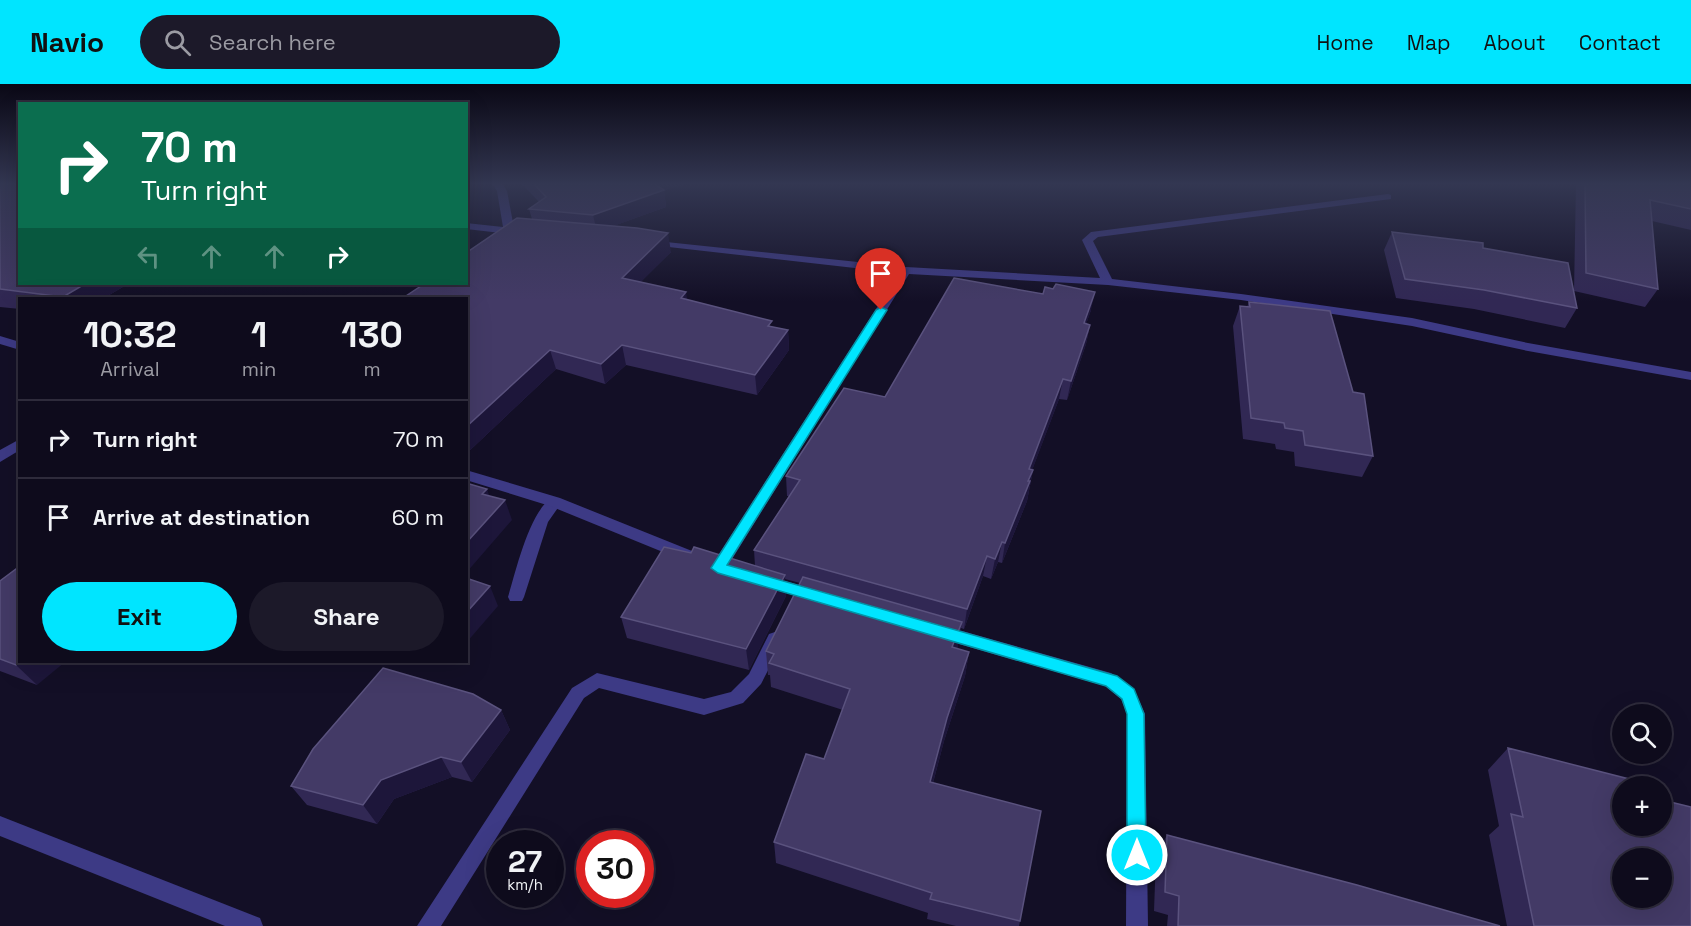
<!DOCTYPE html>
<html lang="en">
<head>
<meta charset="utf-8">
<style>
  body { margin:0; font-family:"Space Grotesk",sans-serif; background:#1c1929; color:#f1f3f6; height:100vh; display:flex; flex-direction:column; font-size:22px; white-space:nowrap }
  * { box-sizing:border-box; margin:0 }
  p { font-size:20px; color:#9b9ba3 }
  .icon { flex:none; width:33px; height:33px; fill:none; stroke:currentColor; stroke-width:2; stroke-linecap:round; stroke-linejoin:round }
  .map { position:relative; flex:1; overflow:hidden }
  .drawer { position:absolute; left:18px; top:213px; width:450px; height:366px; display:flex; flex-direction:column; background:#0e0b1c; border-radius:0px; box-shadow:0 6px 24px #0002,0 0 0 2px #2e2b3b }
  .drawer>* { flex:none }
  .banner { position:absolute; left:18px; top:18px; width:450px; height:183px; border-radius:0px; box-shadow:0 6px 24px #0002,0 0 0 2px #2e2b3b; background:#0b6e4f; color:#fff; overflow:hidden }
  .buttons { position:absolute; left:1612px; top:620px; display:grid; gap:12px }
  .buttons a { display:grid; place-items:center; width:60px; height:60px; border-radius:50%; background:#0e0b1c; box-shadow:0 6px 24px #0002,0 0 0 2px #2e2b3b; font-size:30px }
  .speed { position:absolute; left:486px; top:746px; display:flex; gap:12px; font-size:30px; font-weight:700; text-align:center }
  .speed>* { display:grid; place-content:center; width:78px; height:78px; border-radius:50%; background:#0e0b1c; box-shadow:0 6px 24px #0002,0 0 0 2px #2e2b3b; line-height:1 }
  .speed small { font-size:15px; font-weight:400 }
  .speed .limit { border:9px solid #d22; background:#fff; color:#111 }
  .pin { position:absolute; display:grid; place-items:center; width:51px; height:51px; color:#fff; margin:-62px -26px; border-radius:50% 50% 50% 0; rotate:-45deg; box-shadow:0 0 6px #0007 }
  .pin .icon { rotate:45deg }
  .me { position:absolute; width:66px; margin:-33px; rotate:0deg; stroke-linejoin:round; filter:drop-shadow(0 0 4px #0008) }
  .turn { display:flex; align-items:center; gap:21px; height:126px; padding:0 24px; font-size:27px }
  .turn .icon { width:78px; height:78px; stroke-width:2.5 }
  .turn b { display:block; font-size:42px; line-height:51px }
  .lanes { display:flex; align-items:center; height:57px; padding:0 24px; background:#0003; justify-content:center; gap:30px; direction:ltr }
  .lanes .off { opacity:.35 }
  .eta { display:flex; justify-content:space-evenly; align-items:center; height:102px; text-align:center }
  .eta b { font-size:36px; font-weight:700; line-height:42px }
  .primary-button { display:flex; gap:12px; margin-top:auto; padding:12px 24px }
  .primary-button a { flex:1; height:69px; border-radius:36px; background:#00e5ff; color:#111; font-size:24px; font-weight:700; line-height:69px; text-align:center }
  .primary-button a+a { background:#1c1929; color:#f1f3f6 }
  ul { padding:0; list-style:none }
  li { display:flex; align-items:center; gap:18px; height:78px; padding:0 24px; border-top:2px solid #2e2b3b }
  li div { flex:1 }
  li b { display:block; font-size:22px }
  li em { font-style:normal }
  header { display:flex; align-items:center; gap:36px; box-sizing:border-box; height:84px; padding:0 30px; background:#00e5ff; color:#111 }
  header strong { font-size:28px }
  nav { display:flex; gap:33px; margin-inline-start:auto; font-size:21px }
  .search { width:420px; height:54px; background:#1c1929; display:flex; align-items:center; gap:15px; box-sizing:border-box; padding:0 21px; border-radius:33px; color:#9b9ba3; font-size:22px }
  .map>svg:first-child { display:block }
</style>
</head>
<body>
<header>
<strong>Navio</strong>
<div class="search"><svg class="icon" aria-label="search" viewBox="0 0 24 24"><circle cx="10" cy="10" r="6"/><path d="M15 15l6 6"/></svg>Search here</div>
<nav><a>Home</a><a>Map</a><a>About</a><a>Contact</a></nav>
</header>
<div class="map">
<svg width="1691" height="842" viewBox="0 0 1691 842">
  <rect width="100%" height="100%" fill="#130f26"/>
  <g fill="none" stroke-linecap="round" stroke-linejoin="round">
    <!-- service -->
    <g fill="#3d3a85" fill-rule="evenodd">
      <path d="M555,413l7,5 -14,20 -24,75 -2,4h-12l-2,-4c7,-23 23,-93 47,-100z"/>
      <polygon points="775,548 781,550 784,555 761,600 743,619 704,631 599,604 584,614 441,842 417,842 572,604 597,589 704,615 731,608 749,590 769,550"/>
    </g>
    <!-- minor -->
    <g fill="#3d3a85" fill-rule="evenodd">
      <polygon points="492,99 502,99 507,107 514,144 523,146 523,150 512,150 502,157 497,154 501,149 466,145 466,139 503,143 497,107"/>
      <polygon points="1388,110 1391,111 1391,115 1098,153 1093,157 1112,195 1241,210 1412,234 1528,259 1691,288 1691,296 1528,267 1412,242 1241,216 1108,201 909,190 724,488 712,488 710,484 899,189 651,161 647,160 647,156 906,183 1100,194 1082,156 1091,148"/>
      <polygon points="0,252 20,258 20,266 0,260"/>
      <polygon points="20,355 20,366 0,378 0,366"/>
      <polygon points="466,386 560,414 692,467 694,471 692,475 680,475 550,422 466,396"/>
      <polygon points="768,492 820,507 822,511 820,515 814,517 762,502 760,498 762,494"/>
      <polygon points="941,541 1111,589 1134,605 1145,630 1148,842 1126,842 1127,630 1121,615 1105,602 935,553 932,548 935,543"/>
      <polygon points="0,732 260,834 263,842 225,842 0,752"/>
    </g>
  </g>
  <!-- wall -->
  <g fill="#312854">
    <polygon points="0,99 128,200 104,214 20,214 20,225 0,223"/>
    <polygon points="521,99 690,99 664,106 666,123 613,142 671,168 640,198 687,216 773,243 788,246 789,266 757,311 626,281 605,300 556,285 466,370 466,214 532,135 529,125 539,118"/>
    <polygon points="1576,99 1691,99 1691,146 1652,137 1658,205 1645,223 1574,207"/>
    <polygon points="1392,148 1483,164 1577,224 1565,244 1474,225 1396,214 1384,166"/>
    <polygon points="1249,218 1353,308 1373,372 1362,393 1295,382 1294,368 1276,365 1275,360 1243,355 1233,242 1240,222 1247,223"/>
    <polygon points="1091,226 1086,240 1090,241 1086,260 1067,316 1059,315 1032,386 1033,386 1027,417 1002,479 998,478 991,495 983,492 964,545 961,544 957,565 969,568 965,592 944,657 933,699 1020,837 1019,842 956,842 927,835 928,829 776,779 774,758 824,675 843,626 771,603 770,591 768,591 766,567 800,499 785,495 786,512 749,586 627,554 621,533 691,469 755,482 754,466 789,412 787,412 786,392 885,313"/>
    <polygon points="0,497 37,601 0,587"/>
    <polygon points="501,626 510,646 472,698 452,693 394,715 377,740 307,721 291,702"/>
    <polygon points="1508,664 1623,741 1691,842 1507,842 1489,751 1499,742 1488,686"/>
    <polygon points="1167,751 1500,842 1167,842 1168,831 1154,827 1156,772"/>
  </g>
  <!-- shaded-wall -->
  <g fill="#1d163a">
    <polygon points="644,99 690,99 646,111"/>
    <polygon points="664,106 666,123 597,148 593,131"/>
    <polygon points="668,149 671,168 626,213 622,194"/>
    <polygon points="85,200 128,200 104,214 64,214 63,213"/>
    <polygon points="686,208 689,227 681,214"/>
    <polygon points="1095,208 1091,226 1080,258 1084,239"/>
    <polygon points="1090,241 1086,260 1067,316 1071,297"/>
    <polygon points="788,246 789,266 757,311 755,291"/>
    <polygon points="622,261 626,281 605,300 601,280"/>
    <polygon points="550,266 556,285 466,370 466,343"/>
    <polygon points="1063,295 1059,315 1025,405 1029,385"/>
    <polygon points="1033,386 1027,417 1002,479 1005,459"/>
    <polygon points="487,405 494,425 482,410"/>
    <polygon points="505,416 512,436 466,489 466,459"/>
    <polygon points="1002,458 998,478 991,495 995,475"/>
    <polygon points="987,472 983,492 964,545 967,525"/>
    <polygon points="785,491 786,512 749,586 746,565"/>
    <polygon points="490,502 498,522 466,559 466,529"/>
    <polygon points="962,538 958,562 949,587 952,563"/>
    <polygon points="969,568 965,592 944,657 927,721 930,698 947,634"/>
    <polygon points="20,578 65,578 37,601 16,581"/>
    <polygon points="501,626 510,646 472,698 461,678"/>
    <polygon points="441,673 452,693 394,715 377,740 363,721 381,696"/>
  </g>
  <!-- building -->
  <g fill="#433a66" stroke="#5a527e" stroke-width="1.5" fill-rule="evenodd">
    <polygon points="0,99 20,99 20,200 85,200 63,213 0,205"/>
    <polygon points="533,99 653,99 664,106 593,131 529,125 546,113"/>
    <polygon points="1585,99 1691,99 1691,125 1650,116 1658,205 1586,189"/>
    <polygon points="517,134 637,144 668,149 622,194 686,208 681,214 772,237 768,242 788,246 755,291 622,261 601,280 550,266 466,343 466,214 403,214 424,200 466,200 466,169"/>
    <polygon points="1392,148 1483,159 1483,164 1568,179 1577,224 1484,206 1405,195"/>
    <polygon points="954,194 1043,210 1045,203 1053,205 1056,200 1095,208 1084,239 1090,241 1071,297 1063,295 1029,385 1033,386 1028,397 1030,397 1005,459 1002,458 995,475 987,472 967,525 754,466 800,396 786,392 844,304 885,313"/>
    <polygon points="1249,218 1330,227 1353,308 1364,310 1373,372 1305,361 1303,347 1285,344 1284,339 1251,334 1240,222 1250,223"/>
    <polygon points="466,399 487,405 482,410 505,416 466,459"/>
    <polygon points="664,463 691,469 694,463 785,491 746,565 621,533"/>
    <polygon points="20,482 20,578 16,581 0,575 0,497"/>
    <polygon points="803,493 962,538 952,563 969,568 947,634 930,698 1041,727 1020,837 930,815 932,809 774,758 806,670 824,675 850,605 769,579 774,570 766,567"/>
    <polygon points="466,494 490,502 466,529"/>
    <polygon points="383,584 473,610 501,626 461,678 441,673 381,696 363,721 291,702 313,665"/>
    <path d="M1508,664l121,31 3,7h-9v39h39v-25l29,7v119h-157l-23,-112 12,3zM1623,774h39v39h-39z"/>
    <polygon points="1167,751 1357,801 1500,842 1178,842 1179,812 1165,808"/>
  </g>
  <!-- sky -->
  <linearGradient id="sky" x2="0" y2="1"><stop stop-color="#0a0815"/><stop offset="0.46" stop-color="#333752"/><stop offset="1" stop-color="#333752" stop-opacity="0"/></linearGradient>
  <rect width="1691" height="217" fill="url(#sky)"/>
  <!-- route -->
  <polygon fill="#00e5ff" stroke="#0095a6" stroke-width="1.5" points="881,223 887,226 727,481 1117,592 1134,605 1144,630 1146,771 1143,778 1137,780 1130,778 1127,771 1127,630 1122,615 1106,602 718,489 711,484 876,226"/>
</svg>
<div class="buttons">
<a><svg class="icon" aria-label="search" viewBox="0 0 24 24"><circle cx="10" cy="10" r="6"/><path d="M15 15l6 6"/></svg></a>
<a>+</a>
<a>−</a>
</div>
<div class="speed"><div>27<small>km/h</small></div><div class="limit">30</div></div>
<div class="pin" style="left:881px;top:226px;background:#d93025"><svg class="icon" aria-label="arrive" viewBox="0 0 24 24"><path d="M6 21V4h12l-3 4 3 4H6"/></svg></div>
<svg class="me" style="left:1137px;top:771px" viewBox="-20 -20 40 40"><circle r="17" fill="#00e5ff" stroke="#fff" stroke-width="3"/><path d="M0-11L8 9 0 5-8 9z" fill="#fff"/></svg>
<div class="banner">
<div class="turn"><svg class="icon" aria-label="right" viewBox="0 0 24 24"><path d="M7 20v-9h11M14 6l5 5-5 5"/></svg><div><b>70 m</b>Turn right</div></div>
<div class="lanes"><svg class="icon off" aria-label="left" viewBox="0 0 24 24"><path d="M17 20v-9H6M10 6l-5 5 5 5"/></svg><svg class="icon off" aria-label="ahead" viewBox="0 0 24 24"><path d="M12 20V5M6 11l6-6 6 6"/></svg><svg class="icon off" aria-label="ahead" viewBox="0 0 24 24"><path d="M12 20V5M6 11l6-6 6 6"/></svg><svg class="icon" aria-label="right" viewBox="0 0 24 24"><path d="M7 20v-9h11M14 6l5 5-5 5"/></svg></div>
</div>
<section class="drawer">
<div class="eta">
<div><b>10:32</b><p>Arrival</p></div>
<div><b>1</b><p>min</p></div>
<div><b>130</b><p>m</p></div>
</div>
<ul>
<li><svg class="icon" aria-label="right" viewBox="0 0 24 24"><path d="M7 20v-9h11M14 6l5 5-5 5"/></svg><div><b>Turn right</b></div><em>70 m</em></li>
<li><svg class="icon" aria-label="arrive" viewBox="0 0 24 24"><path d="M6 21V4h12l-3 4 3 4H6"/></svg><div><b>Arrive at destination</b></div><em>60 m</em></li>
</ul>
<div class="primary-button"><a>Exit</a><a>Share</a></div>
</section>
</div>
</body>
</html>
